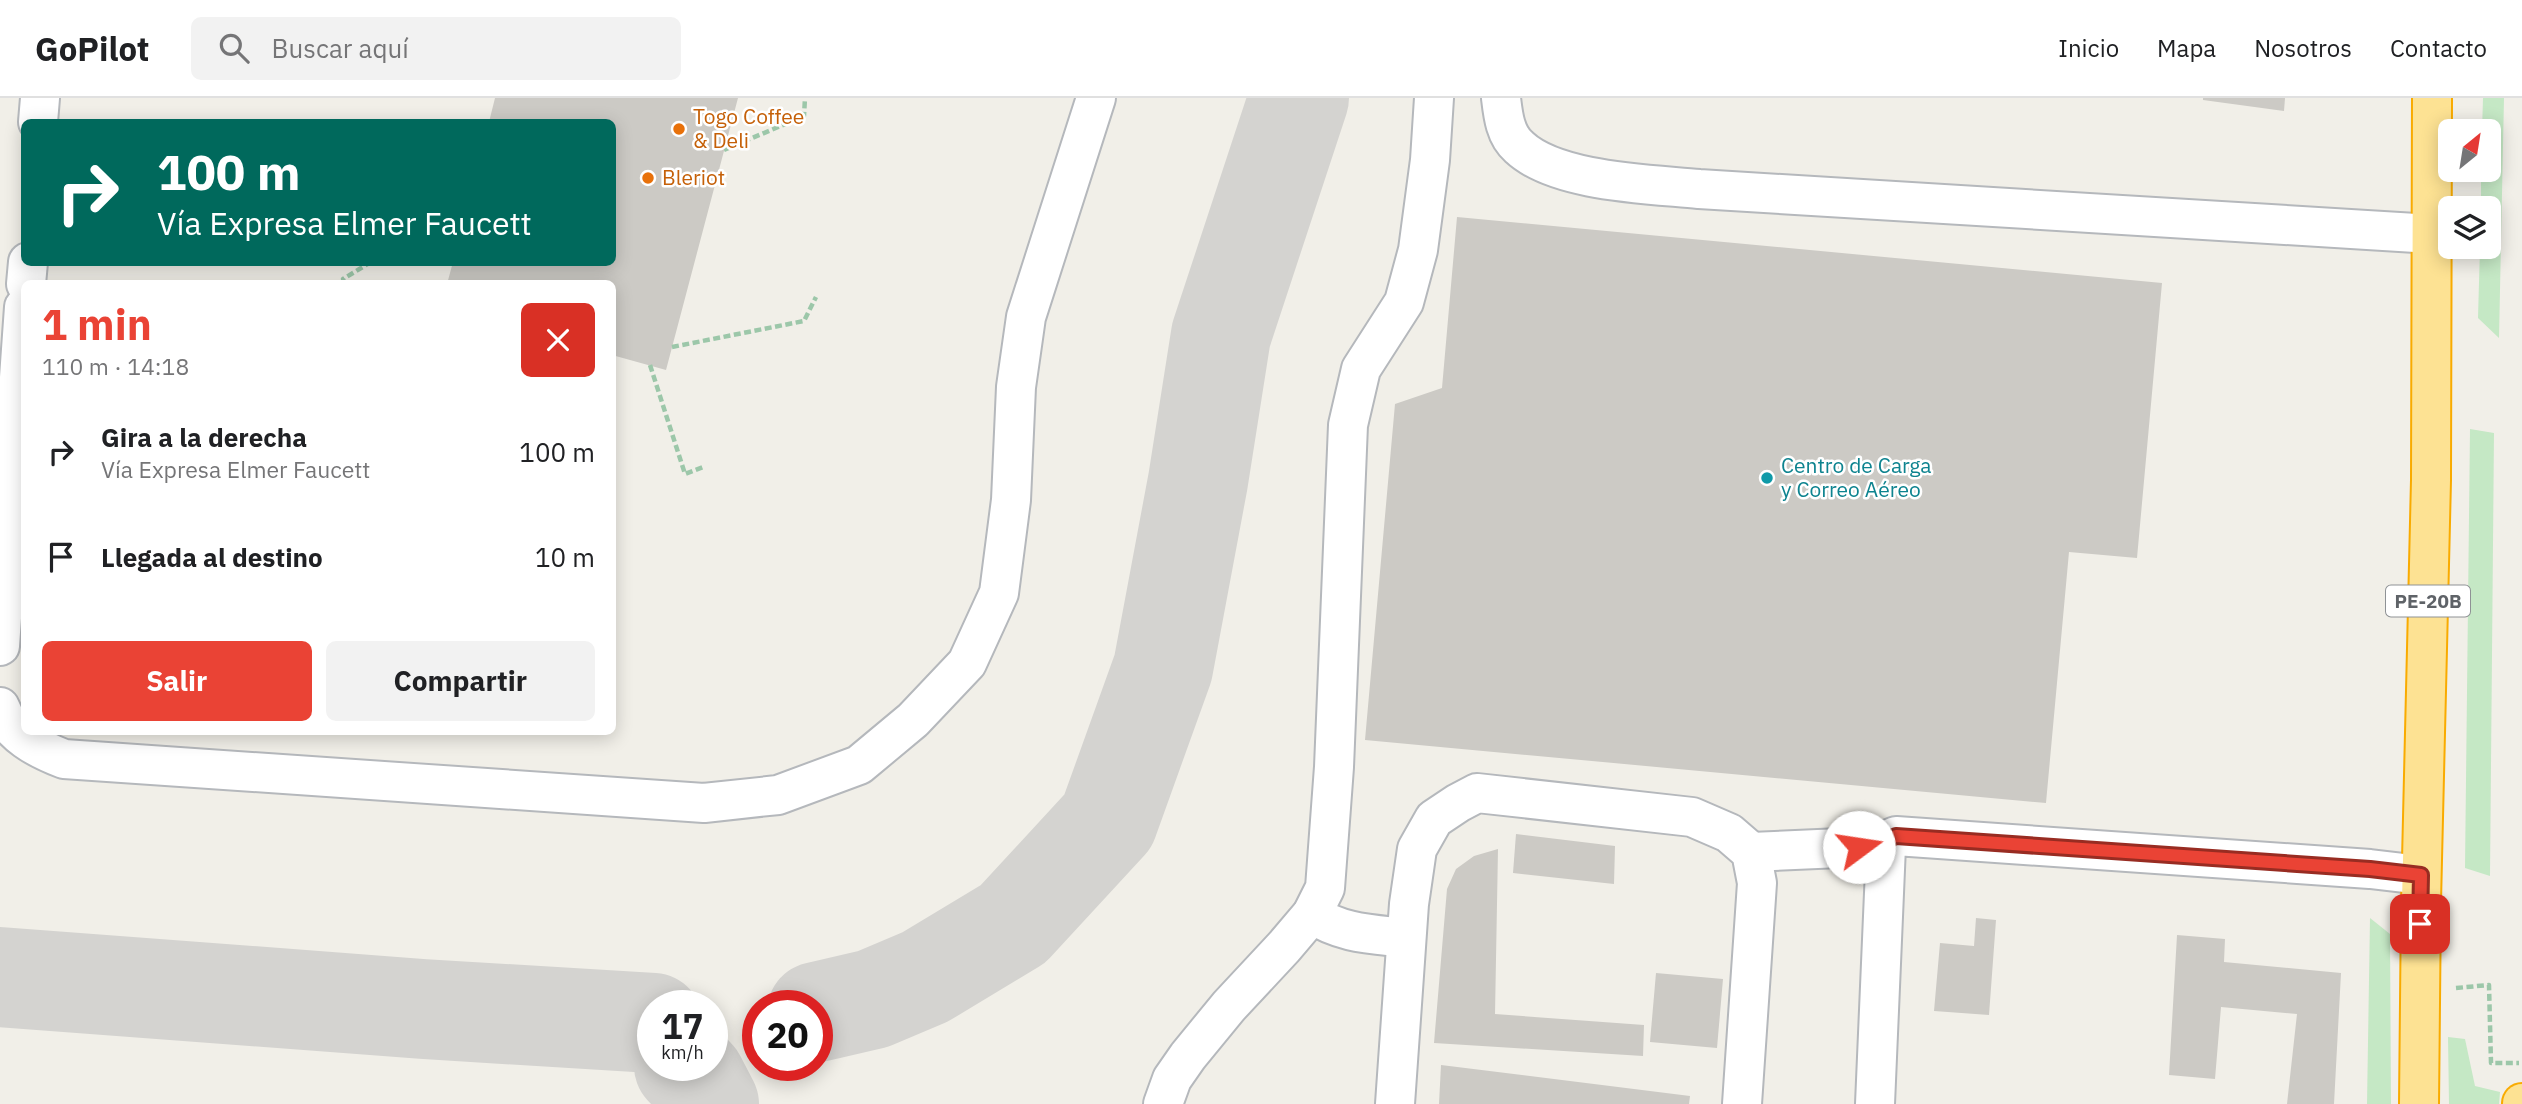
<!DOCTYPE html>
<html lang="es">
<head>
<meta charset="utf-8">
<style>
  body { margin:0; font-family:"IBM Plex Sans",sans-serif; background:#f2f2f2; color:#202124; height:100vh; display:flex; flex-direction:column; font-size:26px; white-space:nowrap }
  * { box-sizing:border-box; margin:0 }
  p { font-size:23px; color:#757577 }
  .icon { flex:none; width:38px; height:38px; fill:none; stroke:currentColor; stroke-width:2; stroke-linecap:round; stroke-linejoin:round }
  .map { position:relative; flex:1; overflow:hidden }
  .panel { position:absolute; left:21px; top:182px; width:595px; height:455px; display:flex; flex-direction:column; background:#fff; border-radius:10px; box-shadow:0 4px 18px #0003 }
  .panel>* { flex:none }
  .top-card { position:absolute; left:21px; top:21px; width:595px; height:147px; border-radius:10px; box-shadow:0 4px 18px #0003; background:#00695c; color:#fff; overflow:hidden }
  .needle { width:46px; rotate:30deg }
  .fabs { position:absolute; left:2438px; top:21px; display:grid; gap:14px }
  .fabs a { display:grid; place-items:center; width:63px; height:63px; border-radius:10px; background:#fff; box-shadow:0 4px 18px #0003; font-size:35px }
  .speed { position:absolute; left:637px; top:892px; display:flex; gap:14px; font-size:35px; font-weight:700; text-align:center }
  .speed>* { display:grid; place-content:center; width:91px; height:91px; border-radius:50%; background:#fff; box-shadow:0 4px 18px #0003; line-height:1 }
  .speed small { font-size:18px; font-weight:400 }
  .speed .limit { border:10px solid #d22; background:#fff; color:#111 }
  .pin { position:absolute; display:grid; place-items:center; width:60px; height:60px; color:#fff; margin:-30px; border-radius:14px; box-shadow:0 4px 10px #0006 }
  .me { position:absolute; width:77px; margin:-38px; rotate:76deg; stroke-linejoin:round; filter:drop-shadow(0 0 5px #0008) }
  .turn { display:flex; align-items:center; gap:24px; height:147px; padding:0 21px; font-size:32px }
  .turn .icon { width:91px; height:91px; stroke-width:2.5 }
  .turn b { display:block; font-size:49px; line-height:60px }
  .round { display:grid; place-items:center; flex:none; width:74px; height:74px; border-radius:10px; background:#f2f2f2 }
  .overview { display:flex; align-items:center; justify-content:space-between; height:119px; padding:0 21px }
  h1 { font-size:42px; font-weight:800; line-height:52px; color:#ea4335 }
  .action { display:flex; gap:14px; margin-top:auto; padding:14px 21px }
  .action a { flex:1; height:80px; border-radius:10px; background:#ea4335; color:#fff; font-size:28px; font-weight:800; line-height:80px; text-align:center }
  .action a+a { background:#f2f2f2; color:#202124 }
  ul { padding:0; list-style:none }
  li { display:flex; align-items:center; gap:21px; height:105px; padding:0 21px }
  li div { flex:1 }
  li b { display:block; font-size:26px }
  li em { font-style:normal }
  header { display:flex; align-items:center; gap:42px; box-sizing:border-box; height:98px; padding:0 35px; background:#fff; border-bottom:2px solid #e0e0e0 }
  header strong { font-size:33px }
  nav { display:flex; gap:38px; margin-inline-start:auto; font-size:24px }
  .search { width:490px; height:63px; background:#f2f2f2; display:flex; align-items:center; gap:18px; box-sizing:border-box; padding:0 24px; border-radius:10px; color:#757577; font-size:26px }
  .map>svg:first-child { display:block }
</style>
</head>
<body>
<header>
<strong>GoPilot</strong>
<div class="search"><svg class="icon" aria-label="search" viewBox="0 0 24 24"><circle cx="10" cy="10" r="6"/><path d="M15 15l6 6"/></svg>Buscar aquí</div>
<nav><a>Inicio</a><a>Mapa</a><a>Nosotros</a><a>Contacto</a></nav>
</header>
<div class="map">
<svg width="2522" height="1006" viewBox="0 0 2522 1006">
  <rect width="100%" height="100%" fill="#f1efe8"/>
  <!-- green -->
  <g fill="#c5e8c5">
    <polygon points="2483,0 2504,0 2499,240 2478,220 2480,149 2488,149 2488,110 2481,110 2481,72 2488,72 2488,33 2482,33"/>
    <polygon points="2470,331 2494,335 2490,778 2465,770"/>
    <polygon points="2370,820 2390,836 2391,1006 2367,1006"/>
    <polygon points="2448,939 2465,941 2475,988 2500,994 2499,1006 2449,1006"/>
  </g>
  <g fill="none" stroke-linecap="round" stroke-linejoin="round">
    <!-- taxiway -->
    <g stroke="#d4d3d0" stroke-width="100">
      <polyline points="0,879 423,911 653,925"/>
      <polyline points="817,914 873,901 925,879 1013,826 1108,723 1163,570 1198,383 1221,237 1299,0"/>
      <polyline points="684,968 696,981 709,1006"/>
    </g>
  </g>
  <!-- building -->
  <g fill="#cccac5">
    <polygon points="495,0 738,0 666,272 612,257 612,186 447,186 453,164 612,164 612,24 489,24"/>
    <polygon points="2203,0 2285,0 2284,13 2203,2"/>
    <polygon points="1457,119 2162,185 2137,460 2069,454 2046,705 1365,642 1395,306 1442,290"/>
    <polygon points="1516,736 1615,748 1614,786 1513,775"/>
    <polygon points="1498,751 1495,916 1644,927 1643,958 1434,945 1447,791 1456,771 1474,758"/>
    <polygon points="1976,820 1996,822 1989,917 1934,913 1940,845 1974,848"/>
    <polygon points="2177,837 2225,841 2224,864 2341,875 2334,1006 2287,1006 2297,916 2221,909 2215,981 2169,977"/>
    <polygon points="1656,875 1723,881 1717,950 1650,944"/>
    <polygon points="1441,967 1690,998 1689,1006 1439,1006"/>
  </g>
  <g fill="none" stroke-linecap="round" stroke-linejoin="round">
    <defs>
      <g id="minor">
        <path d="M1501,0c2,17 4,37 18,49 37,35 130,37 180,42l733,45"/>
        <polyline points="38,24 40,0"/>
        <polyline points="26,186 28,164"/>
        <polyline points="0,548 24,209"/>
        <path d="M0,609c10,28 38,42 64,52l640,44 74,-8 81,-30 54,-45 54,-57 32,-70 12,-93 5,-113 10,-70 70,-219"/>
        <polyline points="1751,754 1886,748"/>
        <path d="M1312,816c30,20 60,20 94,24"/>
        <polyline points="1163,1006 1172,981 1188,958 1229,908 1284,849 1312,816 1325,790 1334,669 1348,327 1361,271 1404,204 1418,152 1430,62 1434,0"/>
        <polyline points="1395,1006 1409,806 1417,751 1434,721 1458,705 1477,695 1692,719 1729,735 1751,754 1757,785 1742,1006"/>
        <polyline points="1875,1006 1886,748 1889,741 1896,738 2370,771 2421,777"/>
      </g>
      <g id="highway">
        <polyline points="2419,1006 2421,804 2431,382 2432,0"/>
        <polyline points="2522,1006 2522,1005"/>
      </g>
    </defs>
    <!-- minor casing -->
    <use href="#minor" stroke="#b5b8bc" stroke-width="42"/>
    <!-- highway casing -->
    <use href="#highway" stroke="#f9ab00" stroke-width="42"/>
    <!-- path -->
    <g stroke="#9cc7a9" stroke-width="4.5" stroke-dasharray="7 3.5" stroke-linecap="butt">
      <polyline points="724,52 804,18 805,0"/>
      <polyline points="345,186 343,181 371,164"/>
      <polyline points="672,249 804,223 816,199"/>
      <polyline points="650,267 685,376 703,369"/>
      <polyline points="2456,890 2489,887 2491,965 2519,965"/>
    </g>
    <!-- minor -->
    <use href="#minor" stroke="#fff" stroke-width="38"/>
    <!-- highway -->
    <use href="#highway" stroke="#fde293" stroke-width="38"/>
  </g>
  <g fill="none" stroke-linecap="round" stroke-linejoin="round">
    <defs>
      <polyline id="route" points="1859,749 1886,748 1889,741 1896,738 2370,771 2421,777 2420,826"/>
    </defs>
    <!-- route casing -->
    <use href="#route" stroke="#982c22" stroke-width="18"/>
    <!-- route -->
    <use href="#route" stroke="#ea4335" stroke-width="12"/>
  </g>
  <!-- markers -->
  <g fill="#e8710a" stroke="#fff" stroke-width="2.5">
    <circle cx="679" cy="31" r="7"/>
    <circle cx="648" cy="80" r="7"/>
  </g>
  <circle fill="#0f9aa8" stroke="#fff" stroke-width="2.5" cx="1767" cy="380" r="7"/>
  <g text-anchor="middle" stroke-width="5" stroke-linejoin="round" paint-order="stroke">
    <!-- shield labels -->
    <rect fill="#fff" stroke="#8f9295" stroke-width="2" x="2386" y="487.5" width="84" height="31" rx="5"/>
    <g font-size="19" font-weight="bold" fill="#5f6368">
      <text x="2428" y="510">PE-20B</text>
    </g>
    <!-- food labels -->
    <g font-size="21" fill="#c56008" stroke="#fff" text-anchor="start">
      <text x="693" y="26">Togo Coffee<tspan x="693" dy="24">&amp; Deli</tspan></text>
      <text x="662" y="87">Bleriot</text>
    </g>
    <!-- culture labels -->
    <g font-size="21" fill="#0d838f" stroke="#fff" text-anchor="start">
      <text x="1781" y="375">Centro de Carga<tspan x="1781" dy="24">y Correo Aéreo</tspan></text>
    </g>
  </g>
</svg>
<div class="fabs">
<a><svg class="needle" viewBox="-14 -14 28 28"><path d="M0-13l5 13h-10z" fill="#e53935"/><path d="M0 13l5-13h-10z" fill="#757577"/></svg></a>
<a><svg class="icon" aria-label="layers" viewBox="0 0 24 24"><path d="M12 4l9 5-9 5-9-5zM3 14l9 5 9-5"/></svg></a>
</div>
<div class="speed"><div>17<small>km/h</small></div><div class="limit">20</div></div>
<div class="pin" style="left:2420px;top:826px;background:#d93025"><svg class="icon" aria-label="arrive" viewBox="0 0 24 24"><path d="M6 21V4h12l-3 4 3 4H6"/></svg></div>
<svg class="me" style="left:1859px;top:749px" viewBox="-20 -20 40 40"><circle r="19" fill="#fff"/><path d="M0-13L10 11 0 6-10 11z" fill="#ea4335"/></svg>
<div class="top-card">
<div class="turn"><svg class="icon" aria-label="right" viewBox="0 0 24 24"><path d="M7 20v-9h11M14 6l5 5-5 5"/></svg><div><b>100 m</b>Vía Expresa Elmer Faucett</div></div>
</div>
<section class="panel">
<div class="overview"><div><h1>1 min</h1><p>110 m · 14:18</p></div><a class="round" style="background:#d93025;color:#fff"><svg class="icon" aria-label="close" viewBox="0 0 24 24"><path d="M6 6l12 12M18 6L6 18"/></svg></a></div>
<ul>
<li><svg class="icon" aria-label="right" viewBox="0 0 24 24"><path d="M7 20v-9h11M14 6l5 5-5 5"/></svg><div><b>Gira a la derecha</b><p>Vía Expresa Elmer Faucett</p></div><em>100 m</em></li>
<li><svg class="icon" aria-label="arrive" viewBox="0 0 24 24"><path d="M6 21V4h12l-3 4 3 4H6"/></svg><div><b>Llegada al destino</b></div><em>10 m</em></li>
</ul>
<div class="action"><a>Salir</a><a>Compartir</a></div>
</section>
</div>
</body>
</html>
